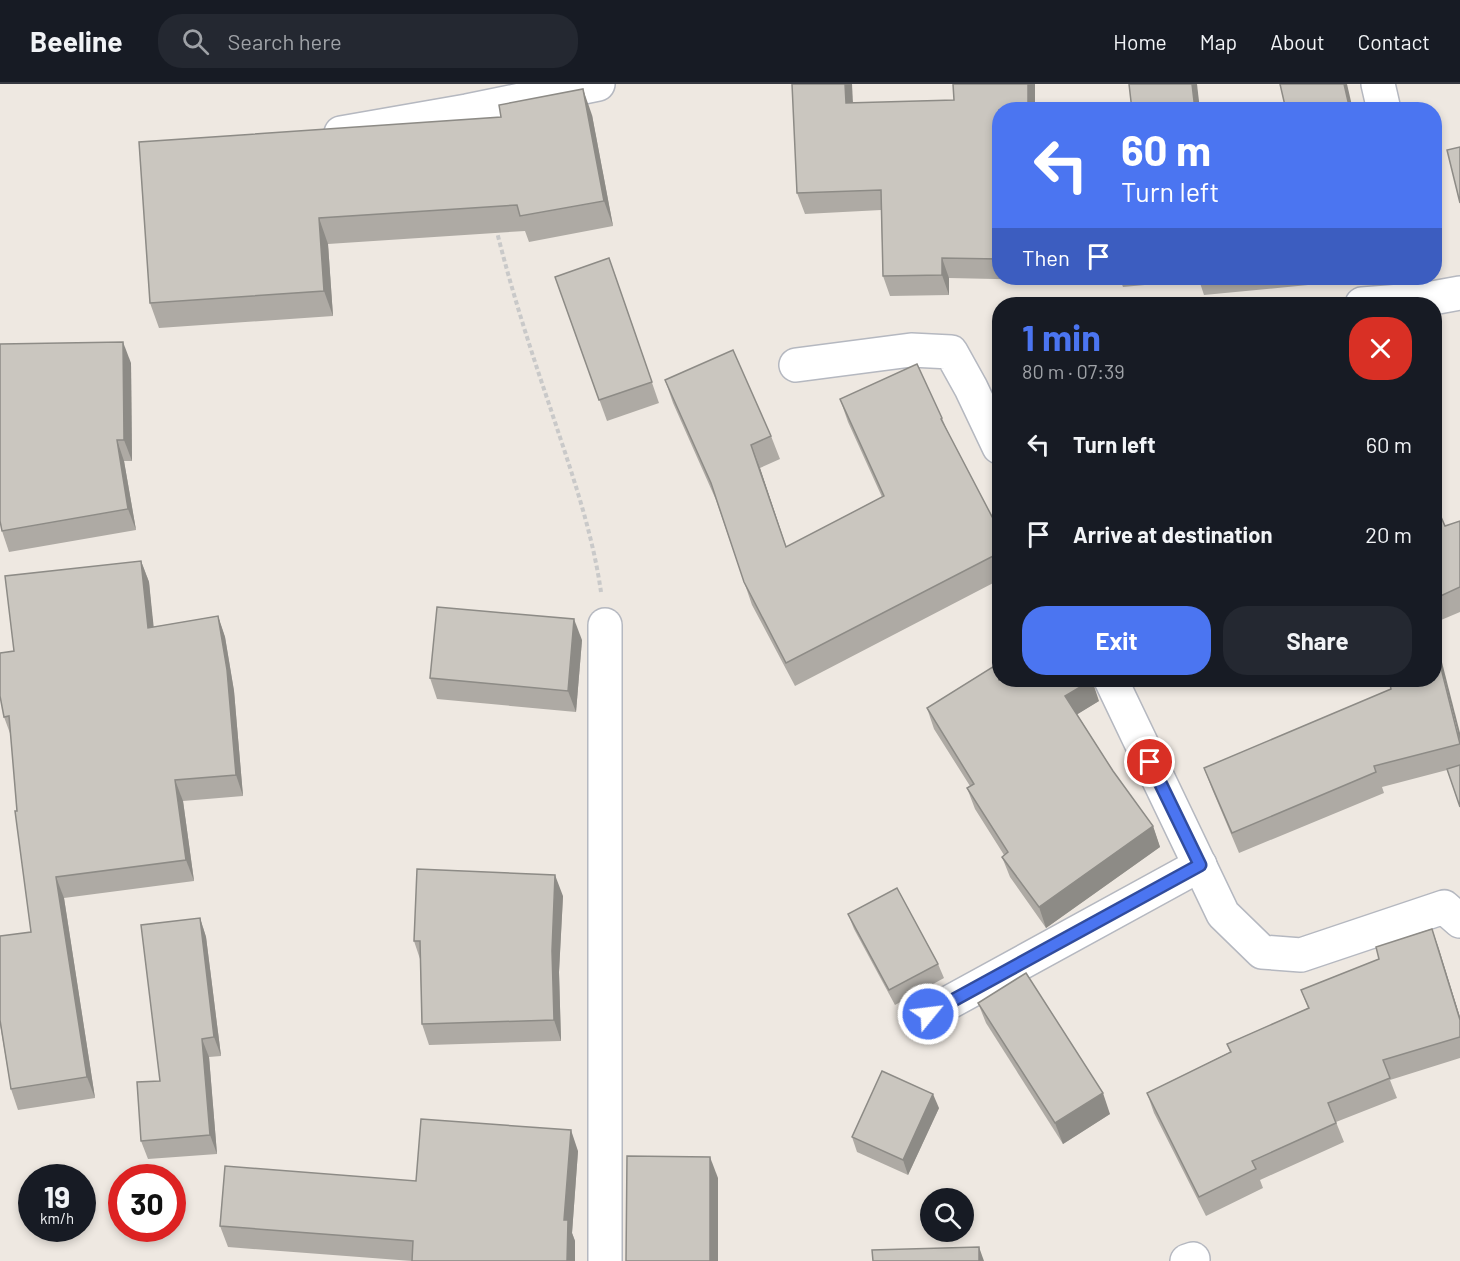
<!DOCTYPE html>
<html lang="en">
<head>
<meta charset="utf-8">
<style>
  body { margin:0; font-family:Barlow,sans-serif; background:#242831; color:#f1f3f6; height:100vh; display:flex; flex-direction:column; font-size:22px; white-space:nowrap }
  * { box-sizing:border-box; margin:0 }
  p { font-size:20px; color:#9ea1a6 }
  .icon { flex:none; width:33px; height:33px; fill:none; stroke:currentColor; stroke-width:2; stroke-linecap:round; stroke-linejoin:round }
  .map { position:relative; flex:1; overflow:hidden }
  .side { position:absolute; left:992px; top:213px; width:450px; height:390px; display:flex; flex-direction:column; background:#171b24; border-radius:24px; box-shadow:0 3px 9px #0003 }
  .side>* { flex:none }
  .top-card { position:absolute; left:992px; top:18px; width:450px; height:183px; border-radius:24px; box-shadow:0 3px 9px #0003; background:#4b75f1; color:#fff; overflow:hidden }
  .buttons { position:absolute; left:920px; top:1104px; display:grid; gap:12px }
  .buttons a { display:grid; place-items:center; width:54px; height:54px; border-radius:50%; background:#171b24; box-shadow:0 3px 9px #0003; font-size:30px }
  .speed { position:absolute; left:18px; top:1080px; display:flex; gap:12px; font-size:30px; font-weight:700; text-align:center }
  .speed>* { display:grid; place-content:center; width:78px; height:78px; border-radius:50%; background:#171b24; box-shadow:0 3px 9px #0003; line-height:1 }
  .speed small { font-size:15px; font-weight:400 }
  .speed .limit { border:9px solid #d22; background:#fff; color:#111 }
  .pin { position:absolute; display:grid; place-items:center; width:51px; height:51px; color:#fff; margin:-26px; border:3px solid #fff; border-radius:50%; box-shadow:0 2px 6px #0007 }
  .me { position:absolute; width:66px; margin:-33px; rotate:61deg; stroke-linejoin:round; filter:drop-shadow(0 0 4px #0008) }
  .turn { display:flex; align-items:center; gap:21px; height:126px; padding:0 30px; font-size:27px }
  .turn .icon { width:78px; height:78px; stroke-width:2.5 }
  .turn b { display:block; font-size:42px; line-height:51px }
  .then { display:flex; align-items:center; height:57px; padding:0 30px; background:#0003; gap:12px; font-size:22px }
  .round { display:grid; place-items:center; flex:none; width:63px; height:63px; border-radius:24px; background:#242831 }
  .headline { display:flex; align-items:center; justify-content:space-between; height:102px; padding:0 30px }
  h1 { font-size:36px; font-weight:700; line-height:45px; color:#4b75f1 }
  .button { display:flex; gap:12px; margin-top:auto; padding:12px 30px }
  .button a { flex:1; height:69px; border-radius:24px; background:#4b75f1; color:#fff; font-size:24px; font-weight:700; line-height:69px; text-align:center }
  .button a+a { background:#242831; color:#f1f3f6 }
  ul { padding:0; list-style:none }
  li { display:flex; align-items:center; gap:18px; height:90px; padding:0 30px }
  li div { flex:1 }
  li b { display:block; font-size:22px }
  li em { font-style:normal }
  header { display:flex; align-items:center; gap:36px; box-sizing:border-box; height:84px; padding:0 30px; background:#171b24; border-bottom:2px solid #363941 }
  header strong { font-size:28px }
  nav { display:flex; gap:33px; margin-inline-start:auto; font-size:21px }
  .search { width:420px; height:54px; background:#242831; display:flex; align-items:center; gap:15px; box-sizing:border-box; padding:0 21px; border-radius:24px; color:#9ea1a6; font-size:22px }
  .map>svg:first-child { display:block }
</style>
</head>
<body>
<header>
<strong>Beeline</strong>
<div class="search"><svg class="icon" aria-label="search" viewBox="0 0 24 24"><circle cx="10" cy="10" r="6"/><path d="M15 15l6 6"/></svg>Search here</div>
<nav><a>Home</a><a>Map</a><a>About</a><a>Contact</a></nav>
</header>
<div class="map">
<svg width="1460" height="1177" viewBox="0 0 1460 1177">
  <rect width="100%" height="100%" fill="#eee8e1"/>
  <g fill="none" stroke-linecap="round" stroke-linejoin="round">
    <defs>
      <g id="street">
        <polyline points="1378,0 1384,26"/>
        <polyline points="341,49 467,27 598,0"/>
        <polyline points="1362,220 1427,215 1460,209"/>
        <polyline points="796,281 911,266 951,268 971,304 999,363"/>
        <polyline points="1111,596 1223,830 1262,868 1301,871 1444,823 1460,837"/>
        <polyline points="928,930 1200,781"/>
        <polyline points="605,1177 605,541"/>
        <polyline points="1187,1177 1193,1175"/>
      </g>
    </defs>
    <!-- street casing -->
    <use href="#street" stroke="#b5b8c0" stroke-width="36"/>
    <!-- path -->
    <path stroke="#c9c9c9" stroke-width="4" stroke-dasharray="4.5 3" stroke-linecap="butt" d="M496,144c15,61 34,120 54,179 20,61 42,122 51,185"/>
    <!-- street -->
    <use href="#street" stroke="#fff" stroke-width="33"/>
  </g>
  <!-- wall -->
  <g fill="#aeaaa4">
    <polygon points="853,18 999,26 999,194 1307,194 1308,201 1204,211 1199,196 1123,203 1121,198 1047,199 1046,196 949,194 949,211 890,212 883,192 881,126 805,130 797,109"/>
    <polygon points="592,31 613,142 529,158 525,147 328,160 333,232 159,244 150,219 139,58"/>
    <polygon points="609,174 659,319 607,337 555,193"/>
    <polygon points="131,279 132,377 124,377 136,446 9,468 2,447"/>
    <polygon points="665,296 771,352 780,375 760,384 786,463 882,413 848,338 840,315 942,334 947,346 999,446 999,496 795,602 752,521 716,416 673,319"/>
    <polygon points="1434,417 1445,442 1460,437 1460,528 1434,539"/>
    <polygon points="141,477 149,498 153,543 218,532 225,553 234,607 243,712 183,717 194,797 64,814 95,1014 18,1026 11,1005 0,940 0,852 31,848 17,727 11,652 4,633 14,567"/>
    <polygon points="582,556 576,628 437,615 430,594"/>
    <polygon points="1391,605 1460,649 1460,723 1447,686 1382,703 1384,709 1239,769 1212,705 1204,684"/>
    <polygon points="1099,617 1077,630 1113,687 1153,742 1160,763 1046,844 1010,793 1002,773 1004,771 975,725 967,704 970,702 934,645 927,624"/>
    <polygon points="563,812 559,888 561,957 429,961 422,940 420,875 414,857"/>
    <polygon points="848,830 938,880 944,894 895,921 854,845"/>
    <polygon points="200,834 206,853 221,972 209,973 217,1070 148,1075 141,1057 160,997"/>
    <polygon points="1432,845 1460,933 1460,974 1390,996 1397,1014 1336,1038 1344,1058 1260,1096 1263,1104 1206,1132 1154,1029 1147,1009 1230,968 1227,960 1308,924 1301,906 1379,875"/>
    <polygon points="978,919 1110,1030 1063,1060 986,939"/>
    <polygon points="939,1024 908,1091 857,1068 852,1053"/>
    <polygon points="578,1067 572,1149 575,1157 575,1177 412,1177 228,1163 220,1142 416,1097"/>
  </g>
  <!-- shaded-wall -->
  <g fill="#8d8b86">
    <polygon points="845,0 852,0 854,39 846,19"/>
    <rect x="1028" y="0" width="7" height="26"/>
    <polygon points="1192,0 1197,0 1200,26 1195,26"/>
    <polygon points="1344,0 1347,0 1353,26 1350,26"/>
    <polygon points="583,5 592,31 613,142 604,117"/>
    <polygon points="319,134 328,160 333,232 324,207"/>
    <polygon points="942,174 949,194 949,211 942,191"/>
    <polygon points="123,258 131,279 132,377 124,356"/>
    <polygon points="117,356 124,377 136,446 128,425"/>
    <polygon points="751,361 760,384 794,486 786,463"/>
    <polygon points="141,477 149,498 156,565 148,544"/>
    <polygon points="218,532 225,553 234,607 243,712 236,691"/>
    <polygon points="574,535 582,556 576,628 568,607"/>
    <polygon points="1434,547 1460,649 1460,657 1434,556"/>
    <polygon points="1092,596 1099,617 1073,633 1065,612"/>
    <polygon points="175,696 183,717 194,797 186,776"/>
    <polygon points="1153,742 1160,763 1046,844 1039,823"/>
    <polygon points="555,791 563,812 559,888 561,957 554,936 552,867"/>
    <polygon points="56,793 64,814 95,1014 87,993"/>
    <polygon points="200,834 206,853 221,972 214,953"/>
    <polygon points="1432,845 1439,865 1460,933 1460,936"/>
    <polygon points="202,955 209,973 217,1070 210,1051"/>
    <polygon points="1103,1009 1110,1030 1063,1060 1055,1039"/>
    <polygon points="933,1010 939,1024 908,1091 903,1076"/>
    <polygon points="571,1046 578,1067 572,1149 575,1157 575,1177 567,1177 564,1136"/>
    <polygon points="710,1073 718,1094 718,1177 710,1177"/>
    <polygon points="979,1163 984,1177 979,1177"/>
  </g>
  <!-- building -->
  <g fill="#cac6bf" stroke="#8d8b86" stroke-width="1.5">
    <polygon points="792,0 845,0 846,19 954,16 953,0 1028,0 1028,26 999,26 999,175 942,174 942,191 883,192 881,106 797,109"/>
    <polygon points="1129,0 1192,0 1195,26 1132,26"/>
    <polygon points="1280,0 1344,0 1350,26 1286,26"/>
    <polygon points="583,5 604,117 520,132 517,121 319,134 324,207 150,219 139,58 501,33 499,21"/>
    <polygon points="1460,63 1460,119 1447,66"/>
    <polygon points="609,174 652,298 599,316 555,193"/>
    <polygon points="123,258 124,356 117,356 128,425 2,447 0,437 0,260"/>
    <polygon points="733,266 771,352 751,361 786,463 884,412 840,315 917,280 942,334 941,335 999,446 999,469 786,579 744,498 711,399 665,296"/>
    <polygon points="1434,417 1445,442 1460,437 1460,503 1434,515"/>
    <polygon points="141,477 148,544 218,532 227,586 236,691 175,696 186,776 56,793 87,993 11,1005 0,936 0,852 31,848 15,727 17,727 9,632 4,633 0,612 0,569 14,567 5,492"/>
    <polygon points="437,523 574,535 568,607 430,594"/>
    <polygon points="1434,556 1460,660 1374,682 1376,688 1232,749 1204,684 1391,605 1389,596 1434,596"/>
    <polygon points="999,579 999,596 1092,596 1065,612 1113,687 1153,742 1039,823 1002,773 1008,768 967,704 974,700 927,624"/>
    <polygon points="1460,681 1460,723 1447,685"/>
    <polygon points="417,785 555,791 552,867 554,936 422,940 420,857 414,857"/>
    <polygon points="897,804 938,880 889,906 848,830"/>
    <polygon points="200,834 214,953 202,955 210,1051 141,1057 137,998 160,997 141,841"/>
    <polygon points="1432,845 1460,936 1460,953 1383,976 1390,994 1328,1019 1336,1039 1252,1077 1256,1085 1199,1113 1147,1009 1231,968 1227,960 1309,924 1301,906 1379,875 1376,863"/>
    <polygon points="1026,889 1103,1009 1055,1039 978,919"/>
    <polygon points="882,987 933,1010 903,1076 852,1053"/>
    <polygon points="421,1035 571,1046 564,1136 568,1136 567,1177 412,1177 413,1157 220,1142 225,1082 416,1097"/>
    <polygon points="627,1072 710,1073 710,1177 626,1177"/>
    <polygon points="979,1163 979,1177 873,1177 872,1166"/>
  </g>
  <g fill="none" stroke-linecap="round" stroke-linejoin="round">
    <defs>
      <polyline id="route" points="928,930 1200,781 1150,678"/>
    </defs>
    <!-- route casing -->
    <use href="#route" stroke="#314c9d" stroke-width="15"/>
    <!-- route -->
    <use href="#route" stroke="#4b75f1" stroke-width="10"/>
  </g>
</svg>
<div class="buttons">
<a><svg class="icon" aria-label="search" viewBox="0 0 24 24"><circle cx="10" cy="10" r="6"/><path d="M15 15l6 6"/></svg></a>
</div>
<div class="speed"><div>19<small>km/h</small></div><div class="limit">30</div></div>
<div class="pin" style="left:1150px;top:678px;background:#d93025"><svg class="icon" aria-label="arrive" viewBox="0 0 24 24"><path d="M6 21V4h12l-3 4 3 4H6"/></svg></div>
<svg class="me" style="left:928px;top:930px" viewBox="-20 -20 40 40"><circle r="17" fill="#4b75f1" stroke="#fff" stroke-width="3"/><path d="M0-11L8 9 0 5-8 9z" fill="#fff"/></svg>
<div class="top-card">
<div class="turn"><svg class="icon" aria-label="left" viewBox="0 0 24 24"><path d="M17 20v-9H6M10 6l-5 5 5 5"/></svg><div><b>60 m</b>Turn left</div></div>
<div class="then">Then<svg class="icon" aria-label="arrive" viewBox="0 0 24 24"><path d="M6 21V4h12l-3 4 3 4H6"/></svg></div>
</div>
<section class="side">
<div class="headline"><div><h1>1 min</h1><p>80 m · 07:39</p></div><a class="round" style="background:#d93025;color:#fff"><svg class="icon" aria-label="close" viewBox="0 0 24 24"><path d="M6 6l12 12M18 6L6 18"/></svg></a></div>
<ul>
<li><svg class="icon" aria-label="left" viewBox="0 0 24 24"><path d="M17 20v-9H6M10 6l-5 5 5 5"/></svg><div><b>Turn left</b></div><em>60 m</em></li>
<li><svg class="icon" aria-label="arrive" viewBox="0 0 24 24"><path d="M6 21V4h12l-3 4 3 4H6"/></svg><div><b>Arrive at destination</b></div><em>20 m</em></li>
</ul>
<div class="button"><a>Exit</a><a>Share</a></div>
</section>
</div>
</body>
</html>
